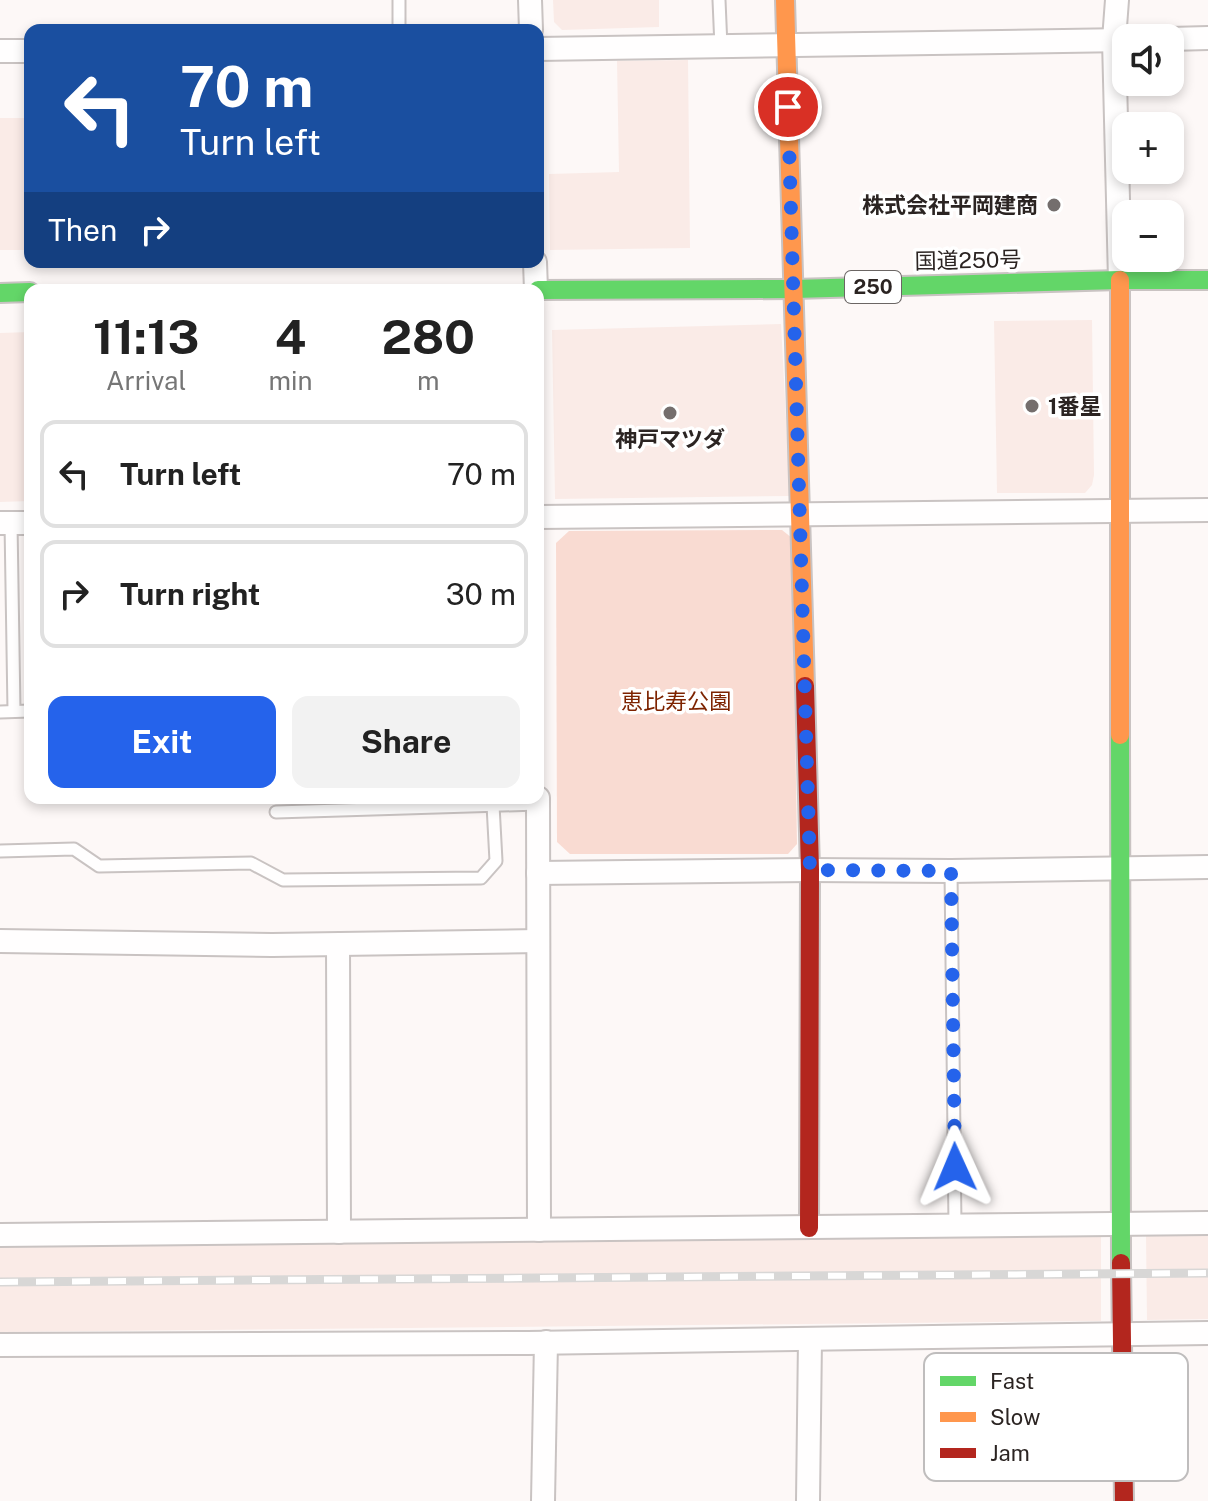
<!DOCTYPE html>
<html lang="en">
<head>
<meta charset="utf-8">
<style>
  body { margin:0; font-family:"Public Sans","Noto Sans JP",sans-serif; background:#f2f2f2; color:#222; height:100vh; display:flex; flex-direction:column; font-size:30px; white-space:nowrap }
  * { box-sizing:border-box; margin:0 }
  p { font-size:26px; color:#767676 }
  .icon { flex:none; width:44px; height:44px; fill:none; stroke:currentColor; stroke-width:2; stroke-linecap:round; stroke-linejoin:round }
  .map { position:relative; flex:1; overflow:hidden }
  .drawer { position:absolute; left:24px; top:284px; width:520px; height:520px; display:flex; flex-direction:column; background:#fff; border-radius:16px; box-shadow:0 4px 12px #0003 }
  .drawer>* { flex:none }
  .hud { position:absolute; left:24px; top:24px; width:520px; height:244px; border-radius:16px; box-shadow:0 4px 12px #0003; background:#1a4fa0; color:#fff; overflow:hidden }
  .tools { position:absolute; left:1112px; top:24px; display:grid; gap:16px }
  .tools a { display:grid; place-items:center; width:72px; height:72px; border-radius:16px; background:#fff; box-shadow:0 4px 12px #0003; font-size:40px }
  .pin { position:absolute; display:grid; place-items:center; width:68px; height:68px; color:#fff; margin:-34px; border:4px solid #fff; border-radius:50%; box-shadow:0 2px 8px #0007 }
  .me { position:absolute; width:88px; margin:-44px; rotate:359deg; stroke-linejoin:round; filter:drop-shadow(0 0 6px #0008) }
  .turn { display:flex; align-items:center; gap:28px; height:168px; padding:0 24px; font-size:36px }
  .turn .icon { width:104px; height:104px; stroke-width:2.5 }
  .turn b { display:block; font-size:56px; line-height:68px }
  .then { display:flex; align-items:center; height:76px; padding:0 24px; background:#0003; gap:16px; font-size:30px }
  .eta { display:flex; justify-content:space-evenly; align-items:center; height:136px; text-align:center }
  .eta b { font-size:48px; font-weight:700; line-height:56px }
  .cta { display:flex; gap:16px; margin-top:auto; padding:16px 24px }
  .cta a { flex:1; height:92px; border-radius:16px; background:#2563eb; color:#fff; font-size:32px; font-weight:700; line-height:92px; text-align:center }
  .cta a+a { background:#f2f2f2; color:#222 }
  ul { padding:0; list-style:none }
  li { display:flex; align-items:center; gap:24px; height:108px; margin:0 16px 12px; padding:0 8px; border:4px solid #e0e0e0; border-radius:16px }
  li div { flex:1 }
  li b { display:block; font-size:30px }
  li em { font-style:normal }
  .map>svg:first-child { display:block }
</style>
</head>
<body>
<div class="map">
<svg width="1208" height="1501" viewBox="0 0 1208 1501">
  <rect width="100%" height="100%" fill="#fdf8f7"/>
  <!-- built -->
  <g fill="#faebe7">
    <polygon points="553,0 659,0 659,27 562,30 554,22"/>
    <polygon points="688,60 690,248 550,250 549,174 619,172 617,61"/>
    <rect x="0" y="118" width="30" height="132"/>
    <polygon points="1092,320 1094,475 1092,485 1085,493 997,493 994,321"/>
    <polygon points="781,324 790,496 555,499 552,330"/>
    <polygon points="30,332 30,501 0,502 0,333"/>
    <polygon points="1101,1235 1101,1321 0,1332 0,1246"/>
    <polygon points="1208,1235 1208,1319 1147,1320 1146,1236"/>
  </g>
  <!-- green -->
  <polygon fill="#f9dbd2" points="782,530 792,538 797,844 788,854 570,854 557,842 556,543 569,531"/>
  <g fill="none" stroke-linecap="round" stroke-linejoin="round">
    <defs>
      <g id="lane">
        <polyline points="719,0 721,47"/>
        <polyline points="399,30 399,0"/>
        <polyline points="11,523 14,711"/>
        <polyline points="0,712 30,711"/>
        <polyline points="276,812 538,804"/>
        <polyline points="0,851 74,849 99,866 251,863 283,880 481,878 496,861 493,805"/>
        <polyline points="951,871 955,1226"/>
      </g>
      <g id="street">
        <polyline points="530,0 531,30"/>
        <polyline points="1117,0 1114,40 1120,280"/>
        <polyline points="1170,39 1208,38"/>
        <polyline points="538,49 1126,40"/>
        <polyline points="0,51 30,51"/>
        <polyline points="535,262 536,290"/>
        <polyline points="538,517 1208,510"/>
        <polyline points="0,523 30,523"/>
        <polyline points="538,798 539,1230"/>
        <polyline points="538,873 810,870 951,871 1208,867"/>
        <polyline points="0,941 272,945 538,941"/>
        <polyline points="338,945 339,1232"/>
        <polyline points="0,1235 1208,1223"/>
        <polyline points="0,1345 528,1343 1208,1333"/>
        <polyline points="543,1501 546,1342"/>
        <polyline points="808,1501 810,1339"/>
      </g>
      <g id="fast">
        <polyline points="538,290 794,289 1120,280 1208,280"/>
        <polyline points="0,293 30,292"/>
        <polyline points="1120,735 1121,1263"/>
      </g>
      <g id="slow">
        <polyline points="785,0 805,686"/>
        <polyline points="1120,280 1120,735"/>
      </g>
      <g id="jam">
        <polyline points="805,686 810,870 809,1228"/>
        <polyline points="1121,1263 1124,1501"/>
      </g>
    </defs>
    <!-- lane casing -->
    <use href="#lane" stroke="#c9c3c2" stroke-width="15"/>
    <!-- street casing -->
    <use href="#street" stroke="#c9c3c2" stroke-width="26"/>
    <!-- fast casing -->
    <use href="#fast" stroke="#c9c3c2" stroke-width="22"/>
    <!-- slow casing -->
    <use href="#slow" stroke="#c9c3c2" stroke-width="22"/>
    <!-- jam casing -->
    <use href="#jam" stroke="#c9c3c2" stroke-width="22"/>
    <!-- lane -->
    <use href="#lane" stroke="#fffefe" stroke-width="11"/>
    <!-- street -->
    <use href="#street" stroke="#fffefe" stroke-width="22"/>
    <!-- fast -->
    <use href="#fast" stroke="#63d668" stroke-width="18"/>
    <!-- slow -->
    <use href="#slow" stroke="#ff974d" stroke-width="18"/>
    <!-- jam -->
    <use href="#jam" stroke="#b3261e" stroke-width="18"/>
    <defs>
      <polyline id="rail" points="0,1282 1208,1273"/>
    </defs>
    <!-- rail casing -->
    <use href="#rail" stroke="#d8d7d6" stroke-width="9"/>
    <!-- rail -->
    <use href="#rail" stroke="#fff" stroke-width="6" stroke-dasharray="18" stroke-linecap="butt"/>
  </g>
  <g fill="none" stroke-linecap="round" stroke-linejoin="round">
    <!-- route -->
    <polyline stroke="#2563eb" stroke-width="14" stroke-dasharray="0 25.2" points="788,107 810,870 951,871 955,1167"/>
  </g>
  <!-- markers -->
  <g fill="#746e6d" stroke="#fff" stroke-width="3">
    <circle cx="1054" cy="205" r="8"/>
    <circle cx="1032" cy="406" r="8"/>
    <circle cx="670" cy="413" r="8"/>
  </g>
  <g text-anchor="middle" stroke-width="7" stroke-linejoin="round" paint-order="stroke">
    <!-- shield labels -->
    <rect fill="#fff" stroke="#6b6664" stroke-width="2" x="845" y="271" width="56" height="32" rx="6"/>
    <g font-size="20" font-weight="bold" fill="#2b2422">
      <text x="873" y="294">250</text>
    </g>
    <!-- poi labels -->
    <g font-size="22" font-weight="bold" fill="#2b2422" stroke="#fff" text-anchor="end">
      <text x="1038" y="213">株式会社平岡建商</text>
      <text x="1048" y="414" text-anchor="start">1番星</text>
      <text x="670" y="447" text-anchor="middle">神戸マツダ</text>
    </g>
    <!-- street labels -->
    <g font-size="22" fill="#2b2422" stroke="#fff">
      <text transform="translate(968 260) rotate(-1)" y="8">国道250号</text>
    </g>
    <!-- park labels -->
    <g font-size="22" fill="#7d2300" stroke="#fff">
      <text x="676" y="709">恵比寿公園</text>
    </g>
  </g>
  <!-- legend -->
  <rect x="924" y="1353" width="264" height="128" rx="12" fill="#fff" stroke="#bfbdbd" stroke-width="2"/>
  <rect x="940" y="1376" width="36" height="10" fill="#63d668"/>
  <rect x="940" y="1412" width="36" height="10" fill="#ff974d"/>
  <rect x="940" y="1448" width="36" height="10" fill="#b3261e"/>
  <g font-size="22" fill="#2b2422">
    <text x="990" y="1389">Fast</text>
    <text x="990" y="1425">Slow</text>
    <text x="990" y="1461">Jam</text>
  </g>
</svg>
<div class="tools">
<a><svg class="icon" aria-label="sound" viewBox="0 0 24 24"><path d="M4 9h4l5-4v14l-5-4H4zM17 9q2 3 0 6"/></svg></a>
<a>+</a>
<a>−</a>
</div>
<div class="pin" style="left:788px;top:107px;background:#d93025"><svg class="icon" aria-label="arrive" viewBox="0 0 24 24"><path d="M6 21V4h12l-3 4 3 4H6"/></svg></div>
<svg class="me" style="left:955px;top:1167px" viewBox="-20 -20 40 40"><path d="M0-17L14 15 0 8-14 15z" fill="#2563eb" stroke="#fff" stroke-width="4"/></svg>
<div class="hud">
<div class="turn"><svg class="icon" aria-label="left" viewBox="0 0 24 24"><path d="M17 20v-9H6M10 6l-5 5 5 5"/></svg><div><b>70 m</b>Turn left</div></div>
<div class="then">Then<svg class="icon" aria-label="right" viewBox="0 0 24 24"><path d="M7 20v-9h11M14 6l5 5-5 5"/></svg></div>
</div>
<section class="drawer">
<div class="eta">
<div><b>11:13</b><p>Arrival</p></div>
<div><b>4</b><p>min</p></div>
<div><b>280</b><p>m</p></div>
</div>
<ul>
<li><svg class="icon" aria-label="left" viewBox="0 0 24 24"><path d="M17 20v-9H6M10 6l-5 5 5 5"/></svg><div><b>Turn left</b></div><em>70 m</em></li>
<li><svg class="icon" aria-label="right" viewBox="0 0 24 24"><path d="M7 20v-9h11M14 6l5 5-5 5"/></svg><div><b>Turn right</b></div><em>30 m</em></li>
</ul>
<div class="cta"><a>Exit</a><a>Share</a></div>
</section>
</div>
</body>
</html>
